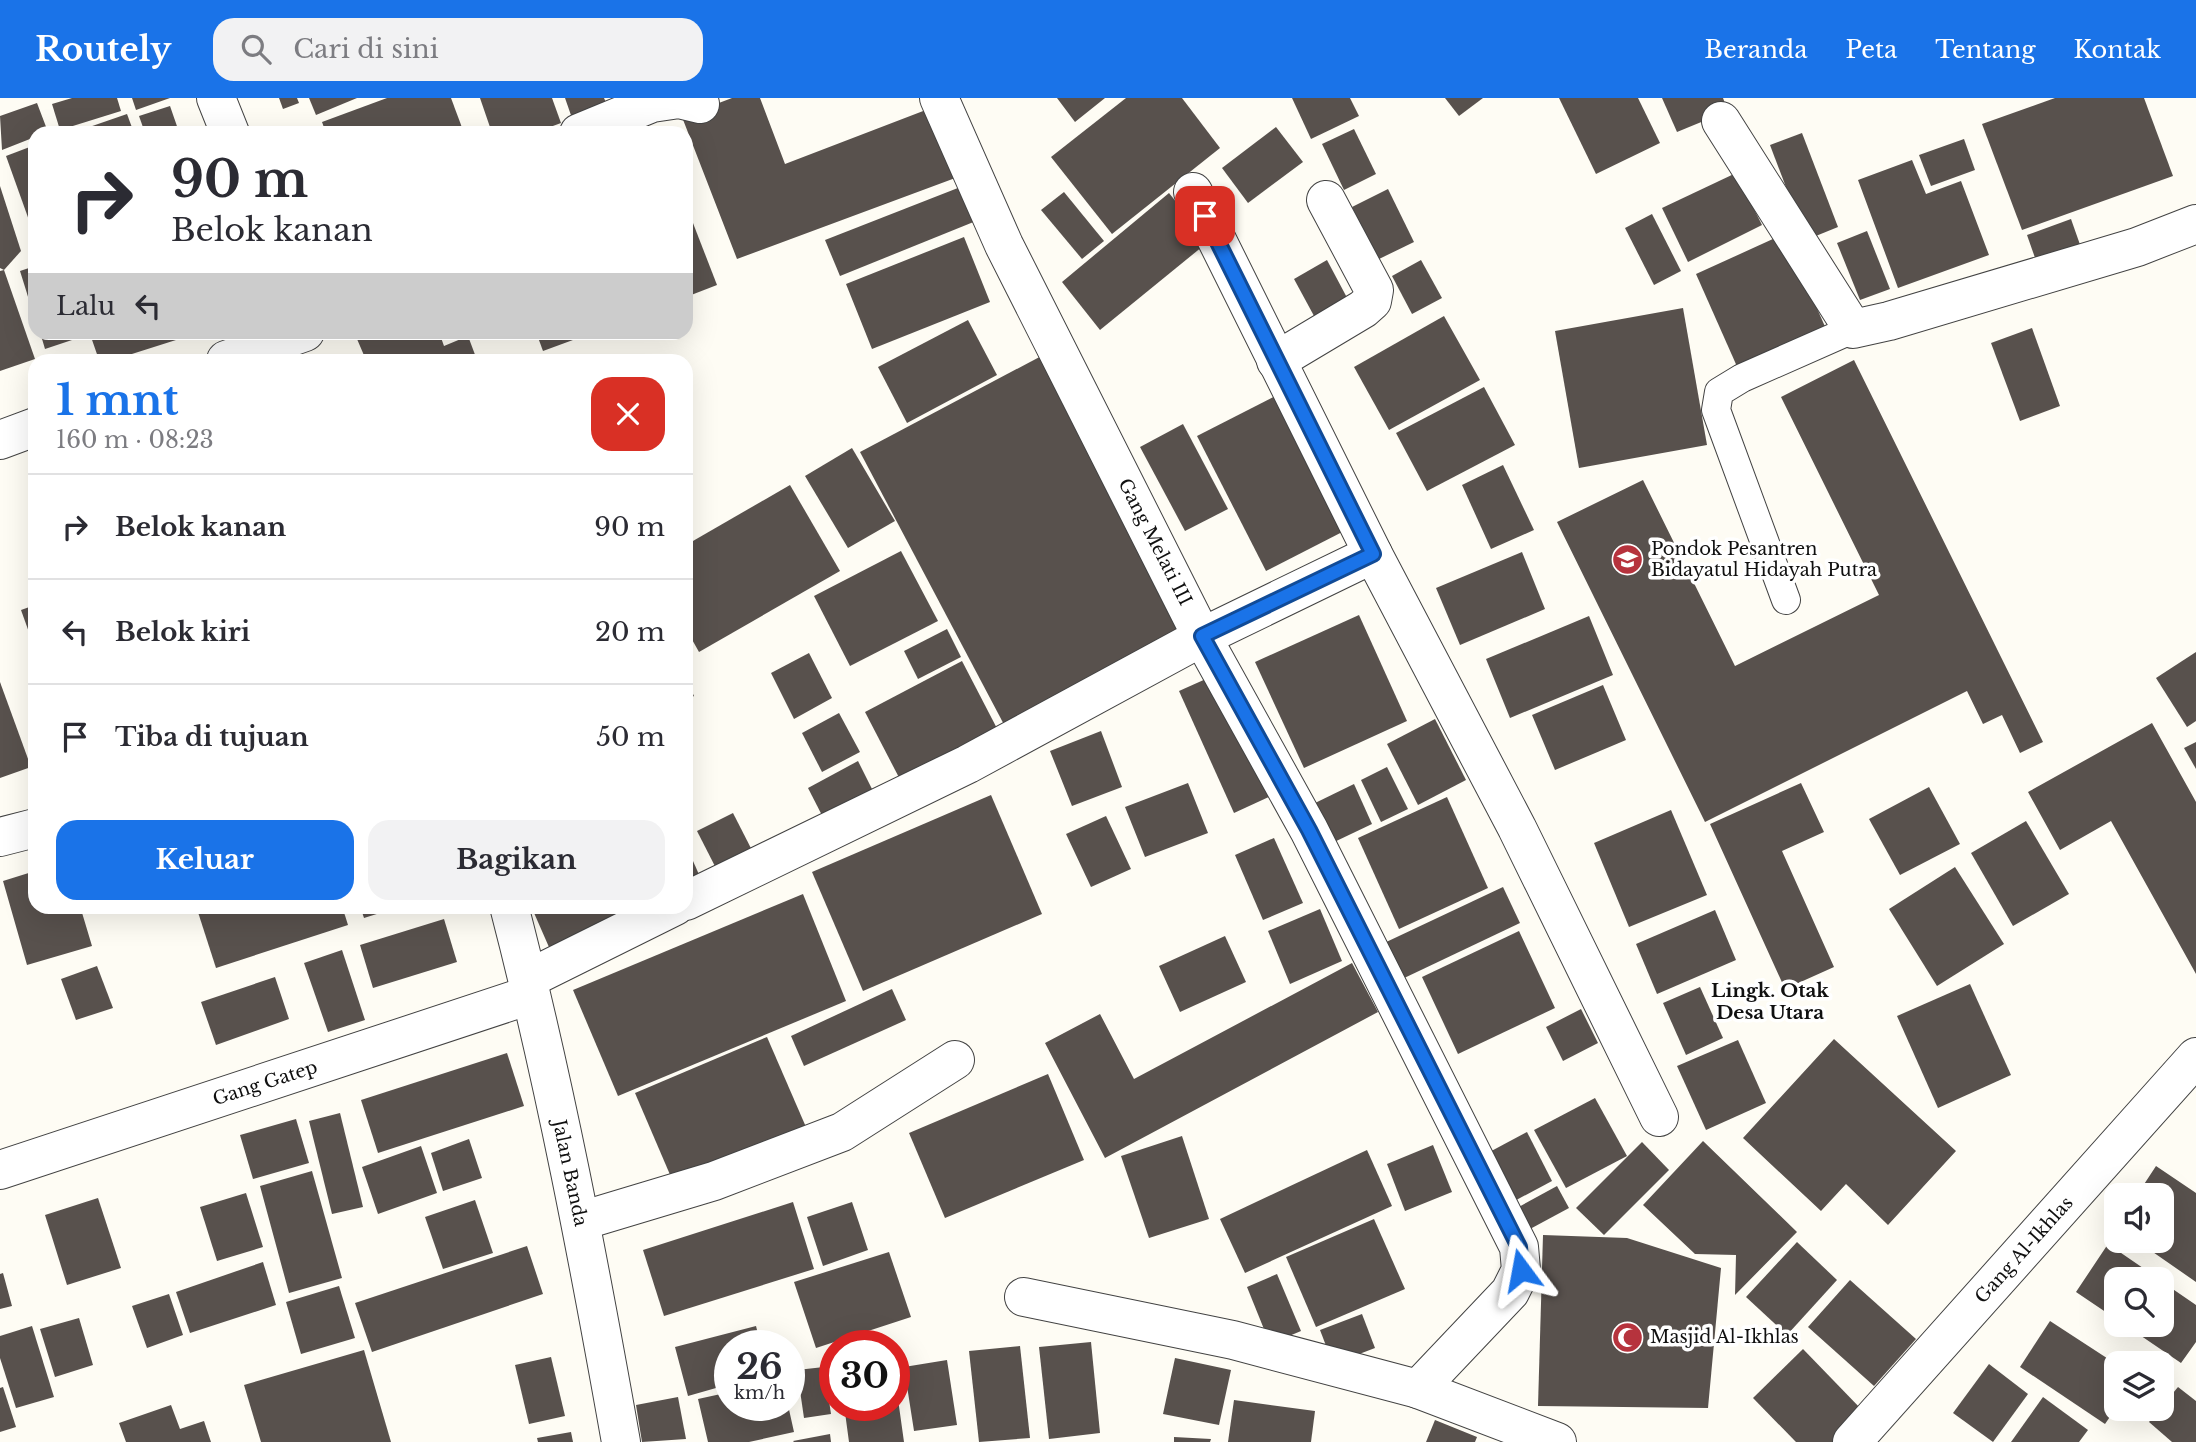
<!DOCTYPE html>
<html lang="id">
<head>
<meta charset="utf-8">
<style>
  body { margin:0; font-family:"Libre Baskerville",serif; background:#f2f2f3; color:#2b2b33; height:100vh; display:flex; flex-direction:column; font-size:26px; white-space:nowrap }
  * { box-sizing:border-box; margin:0 }
  p { font-size:23px; color:#7c7c81 }
  .icon { flex:none; width:38px; height:38px; fill:none; stroke:currentColor; stroke-width:2; stroke-linecap:round; stroke-linejoin:round }
  .map { position:relative; flex:1; overflow:hidden }
  .details { position:absolute; left:28px; top:256px; width:665px; height:560px; display:flex; flex-direction:column; background:#fff; border-radius:21px; box-shadow:0 7px 28px #0002 }
  .details>* { flex:none }
  .top-card { position:absolute; left:28px; top:28px; width:665px; height:214px; border-radius:21px; box-shadow:0 7px 28px #0002; background:#fff; color:#2b2b33; overflow:hidden }
  .buttons { position:absolute; left:2104px; top:1085px; display:grid; gap:14px }
  .buttons a { display:grid; place-items:center; width:70px; height:70px; border-radius:14px; background:#fff; box-shadow:0 7px 28px #0002; font-size:35px }
  .speed { position:absolute; left:714px; top:1232px; display:flex; gap:14px; font-size:35px; font-weight:700; text-align:center }
  .speed>* { display:grid; place-content:center; width:91px; height:91px; border-radius:50%; background:#fff; box-shadow:0 7px 28px #0002; line-height:1 }
  .speed small { font-size:18px; font-weight:400 }
  .speed .limit { border:10px solid #d22; background:#fff; color:#111 }
  .pin { position:absolute; display:grid; place-items:center; width:60px; height:60px; color:#fff; margin:-30px; border-radius:14px; box-shadow:0 4px 10px #0006 }
  .me { position:absolute; width:77px; margin:-38px; rotate:347deg; stroke-linejoin:round; filter:drop-shadow(0 0 5px #0008) }
  .turn { display:flex; align-items:center; gap:24px; height:147px; padding:0 28px; font-size:32px }
  .turn .icon { width:91px; height:91px; stroke-width:2.5 }
  .turn b { display:block; font-size:49px; line-height:60px }
  .then { display:flex; align-items:center; height:66px; padding:0 28px; background:#0003; gap:14px; font-size:26px }
  .round { display:grid; place-items:center; flex:none; width:74px; height:74px; border-radius:21px; background:#f2f2f3 }
  .overview { display:flex; align-items:center; justify-content:space-between; height:119px; padding:0 28px }
  h1 { font-size:42px; font-weight:700; line-height:52px; color:#1a73e8 }
  .primary-button { display:flex; gap:14px; margin-top:auto; padding:14px 28px }
  .primary-button a { flex:1; height:80px; border-radius:21px; background:#1a73e8; color:#fff; font-size:28px; font-weight:700; line-height:80px; text-align:center }
  .primary-button a+a { background:#f2f2f3; color:#2b2b33 }
  ul { padding:0; list-style:none }
  li { display:flex; align-items:center; gap:21px; height:105px; padding:0 28px; border-top:2px solid #e1e1e2 }
  li div { flex:1 }
  li b { display:block; font-size:26px }
  li em { font-style:normal }
  header { display:flex; align-items:center; gap:42px; box-sizing:border-box; height:98px; padding:0 35px; background:#1a73e8; color:#fff }
  header strong { font-size:33px }
  nav { display:flex; gap:38px; margin-inline-start:auto; font-size:24px }
  .search { width:490px; height:63px; background:#f2f2f3; display:flex; align-items:center; gap:18px; box-sizing:border-box; padding:0 24px; border-radius:21px; color:#7c7c81; font-size:26px }
  .map>svg:first-child { display:block }
</style>
</head>
<body>
<header>
<strong>Routely</strong>
<div class="search"><svg class="icon" aria-label="search" viewBox="0 0 24 24"><circle cx="10" cy="10" r="6"/><path d="M15 15l6 6"/></svg>Cari di sini</div>
<nav><a>Beranda</a><a>Peta</a><a>Tentang</a><a>Kontak</a></nav>
</header>
<div class="map">
<svg width="2196" height="1344" viewBox="0 0 2196 1344">
  <rect width="100%" height="100%" fill="#fefcf4"/>
  <!-- building -->
  <g fill="#58514d">
    <polygon points="72,0 117,0 121,13 60,32 52,6"/>
    <polygon points="132,0 170,0 136,12"/>
    <polygon points="279,0 297,0 299,5 283,11"/>
    <polygon points="309,0 357,0 316,17"/>
    <polygon points="387,0 451,0 464,35 326,35 322,24"/>
    <polygon points="480,0 552,0 561,25 534,35 492,35"/>
    <polygon points="565,0 604,0 608,9 573,23"/>
    <polygon points="732,0 760,0 785,66 931,10 958,79 737,161 682,19"/>
    <polygon points="1057,0 1105,0 1075,24"/>
    <polygon points="1126,0 1182,0 1220,50 1112,136 1051,59"/>
    <polygon points="1292,0 1350,0 1359,18 1311,41"/>
    <polygon points="1445,0 1483,0 1459,18"/>
    <polygon points="1559,0 1638,0 1660,45 1596,76"/>
    <polygon points="1662,0 1723,0 1728,13 1677,34"/>
    <polygon points="2055,0 2144,0 2173,78 2022,132 1982,26"/>
    <polygon points="37,5 48,34 35,35 35,39 2,52 0,18"/>
    <polygon points="170,8 179,34 145,35 139,18"/>
    <polygon points="127,16 134,35 72,35"/>
    <polygon points="1276,29 1303,64 1248,105 1222,70"/>
    <polygon points="1354,31 1376,76 1344,92 1322,46"/>
    <polygon points="1802,35 1838,129 1806,142 1770,47"/>
    <polygon points="1964,41 1975,72 1931,88 1919,57"/>
    <polygon points="35,47 35,139 6,58"/>
    <polygon points="1912,62 1926,96 1961,83 1989,157 1898,190 1858,82"/>
    <polygon points="1736,75 1762,127 1688,164 1662,110"/>
    <polygon points="0,88 21,153 4,172 0,170"/>
    <polygon points="963,88 976,123 840,178 825,142"/>
    <polygon points="1388,91 1414,144 1377,162 1352,109"/>
    <polygon points="1064,94 1104,143 1082,161 1041,112"/>
    <polygon points="1169,95 1208,144 1100,232 1062,184"/>
    <polygon points="686,107 717,187 686,199"/>
    <polygon points="1652,116 1681,173 1654,187 1625,130"/>
    <polygon points="2071,121 2084,158 2040,174 2027,137"/>
    <polygon points="1867,133 1890,191 1860,202 1837,145"/>
    <polygon points="1784,136 1827,233 1739,273 1696,176"/>
    <polygon points="964,139 990,204 872,251 846,186"/>
    <polygon points="1327,162 1353,211 1320,229 1294,181"/>
    <polygon points="1421,162 1442,200 1412,216 1392,178"/>
    <polygon points="35,168 35,218 34,218 20,173"/>
    <polygon points="4,172 35,261 0,273 0,173"/>
    <polygon points="1683,210 1707,347 1579,370 1555,233"/>
    <polygon points="1444,218 1480,282 1389,332 1354,269"/>
    <polygon points="968,222 997,277 907,325 878,269"/>
    <polygon points="2032,230 2060,308 2020,323 1991,245"/>
    <polygon points="40,234 198,234 198,235 113,262 99,262 90,236 45,251"/>
    <polygon points="354,234 439,234 444,248 468,238 477,262 366,262"/>
    <polygon points="536,234 592,234 592,235 543,253"/>
    <polygon points="1047,255 1196,536 1009,636 860,354"/>
    <polygon points="1854,262 2043,644 2020,655 2002,617 1983,626 1967,593 1705,724 1557,424 1643,382 1735,568 1879,497 1781,299"/>
    <polygon points="1484,289 1515,347 1427,393 1396,335"/>
    <polygon points="1283,294 1352,429 1266,473 1197,338"/>
    <polygon points="1183,326 1228,411 1185,433 1140,349"/>
    <polygon points="852,350 895,423 848,450 805,378"/>
    <polygon points="1503,367 1534,432 1491,451 1462,387"/>
    <polygon points="790,387 840,473 699,554 686,531 686,447"/>
    <polygon points="901,453 938,523 850,568 814,498"/>
    <polygon points="1522,454 1545,511 1460,547 1436,490"/>
    <polygon points="35,507 35,551 21,512"/>
    <polygon points="1359,517 1407,623 1304,670 1255,564"/>
    <polygon points="1589,518 1613,577 1510,620 1486,561"/>
    <polygon points="947,531 961,559 918,581 904,553"/>
    <polygon points="2196,554 2196,623 2187,629 2156,580"/>
    <polygon points="809,555 832,600 794,621 771,575"/>
    <polygon points="962,563 1003,642 906,693 865,614"/>
    <polygon points="1217,576 1273,697 1234,715 1179,593"/>
    <polygon points="686,581 694,598 686,602"/>
    <polygon points="0,584 31,669 0,680"/>
    <polygon points="1603,587 1626,642 1555,672 1532,617"/>
    <polygon points="839,615 860,654 822,674 802,635"/>
    <polygon points="1435,621 1466,682 1418,707 1387,646"/>
    <polygon points="2152,625 2196,704 2196,876 2111,723 2060,752 2028,694"/>
    <polygon points="1101,633 1122,689 1072,708 1050,653"/>
    <polygon points="2196,644 2196,671 2184,650"/>
    <polygon points="858,663 879,705 829,731 808,690"/>
    <polygon points="1387,669 1408,711 1381,724 1361,682"/>
    <polygon points="1188,685 1208,735 1145,759 1125,709"/>
    <polygon points="1801,685 1824,734 1782,753 1834,869 1785,891 1710,726"/>
    <polygon points="1354,686 1372,726 1330,746 1311,707"/>
    <polygon points="1929,689 1960,746 1900,777 1869,721"/>
    <polygon points="991,697 1042,816 863,893 812,774"/>
    <polygon points="1447,699 1488,790 1399,831 1358,740"/>
    <polygon points="1671,712 1707,797 1629,829 1594,745"/>
    <polygon points="733,715 758,764 722,782 697,733"/>
    <polygon points="1106,718 1131,771 1091,789 1066,736"/>
    <polygon points="2026,723 2069,796 2013,828 1971,755"/>
    <polygon points="1274,740 1303,805 1263,822 1235,757"/>
    <polygon points="686,747 704,788 686,796"/>
    <polygon points="1955,769 2004,846 1937,888 1889,811"/>
    <polygon points="35,773 35,808 80,808 92,848 27,867 3,783"/>
    <polygon points="1503,789 1520,825 1400,882 1382,846"/>
    <polygon points="803,796 846,903 618,998 573,892"/>
    <polygon points="196,808 342,808 348,827 216,870"/>
    <polygon points="360,808 399,808 399,809 364,820"/>
    <polygon points="531,808 658,808 552,856"/>
    <polygon points="1320,811 1342,863 1290,886 1268,833"/>
    <polygon points="1715,812 1736,862 1657,896 1636,846"/>
    <polygon points="444,821 457,864 373,890 360,847"/>
    <polygon points="1519,833 1555,910 1458,956 1422,879"/>
    <polygon points="1225,838 1246,884 1180,914 1159,868"/>
    <polygon points="342,852 365,922 328,934 304,865"/>
    <polygon points="1352,865 1378,914 1105,1060 1045,945 1100,916 1134,981"/>
    <polygon points="97,868 113,910 76,922 61,881"/>
    <polygon points="275,879 289,921 216,947 201,904"/>
    <polygon points="1970,886 2011,977 1938,1010 1897,918"/>
    <polygon points="1700,889 1723,940 1686,957 1663,905"/>
    <polygon points="892,891 906,922 804,968 791,938"/>
    <polygon points="1581,911 1598,945 1563,963 1546,929"/>
    <polygon points="767,939 809,1036 677,1093 635,995"/>
    <polygon points="1834,941 1956,1053 1888,1127 1846,1086 1821,1113 1743,1040"/>
    <polygon points="1738,942 1766,1005 1706,1032 1677,968"/>
    <polygon points="507,955 524,1008 378,1055 361,1002"/>
    <polygon points="1048,976 1084,1062 945,1120 909,1035"/>
    <polygon points="1595,1000 1627,1058 1566,1090 1534,1032"/>
    <polygon points="340,1015 363,1109 332,1116 309,1023"/>
    <polygon points="296,1021 309,1065 253,1081 240,1037"/>
    <polygon points="1527,1034 1552,1083 1507,1107 1482,1058"/>
    <polygon points="1182,1038 1209,1121 1149,1140 1121,1058"/>
    <polygon points="469,1041 482,1080 443,1093 431,1055"/>
    <polygon points="1703,1043 1797,1134 1735,1197 1736,1157 1695,1156 1643,1107"/>
    <polygon points="1642,1044 1669,1072 1604,1137 1576,1110"/>
    <polygon points="1433,1047 1452,1094 1405,1113 1387,1066"/>
    <polygon points="421,1048 437,1095 378,1116 362,1069"/>
    <polygon points="1367,1052 1392,1108 1245,1175 1220,1121"/>
    <polygon points="2156,1068 2196,1095 2196,1184 2137,1143 2161,1143 2161,1097 2137,1097"/>
    <polygon points="312,1073 342,1180 289,1195 260,1088"/>
    <polygon points="1557,1088 1569,1110 1517,1138 1506,1116"/>
    <polygon points="246,1095 263,1149 217,1163 200,1109"/>
    <polygon points="98,1100 121,1170 67,1187 45,1117"/>
    <polygon points="475,1102 493,1155 443,1171 425,1119"/>
    <polygon points="793,1104 814,1171 664,1218 643,1152"/>
    <polygon points="852,1104 868,1152 823,1168 807,1119"/>
    <polygon points="1374,1121 1405,1191 1316,1229 1286,1159"/>
    <polygon points="1543,1137 1627,1140 1721,1170 1708,1310 1538,1308"/>
    <polygon points="1797,1144 1837,1182 1787,1237 1746,1199"/>
    <polygon points="2108,1146 2159,1181 2116,1181 2116,1221 2076,1194"/>
    <polygon points="527,1148 543,1196 372,1254 355,1205"/>
    <polygon points="889,1154 911,1219 816,1250 794,1184"/>
    <polygon points="263,1164 276,1207 190,1235 176,1194"/>
    <polygon points="3,1175 12,1208 0,1211 0,1176"/>
    <polygon points="1277,1176 1301,1233 1270,1246 1247,1189"/>
    <polygon points="1850,1182 1916,1241 1874,1288 1808,1229"/>
    <polygon points="2161,1183 2196,1207 2196,1244 2181,1265 2125,1227 2161,1227"/>
    <polygon points="339,1188 355,1240 301,1256 286,1204"/>
    <polygon points="169,1196 183,1237 147,1250 132,1208"/>
    <polygon points="1362,1216 1375,1250 1333,1266 1320,1232"/>
    <polygon points="79,1220 93,1267 55,1279 40,1231"/>
    <polygon points="2050,1223 2116,1266 2116,1310 2105,1326 2020,1269"/>
    <polygon points="32,1228 54,1299 16,1310 0,1260 0,1238"/>
    <polygon points="756,1228 761,1248 730,1248 730,1286 688,1298 675,1249"/>
    <polygon points="1091,1244 1100,1335 1049,1341 1039,1249"/>
    <polygon points="1020,1248 1030,1340 979,1344 969,1253"/>
    <polygon points="1803,1251 1863,1313 1832,1344 1796,1344 1753,1300"/>
    <polygon points="364,1252 391,1344 261,1344 244,1287"/>
    <polygon points="551,1259 565,1318 529,1326 515,1267"/>
    <polygon points="1175,1260 1231,1272 1219,1327 1163,1316"/>
    <polygon points="947,1262 957,1327 914,1333 904,1269"/>
    <polygon points="1989,1266 2028,1296 1993,1344 1953,1315"/>
    <polygon points="824,1269 831,1316 804,1320 797,1272"/>
    <polygon points="3,1289 16,1329 0,1334 0,1290"/>
    <polygon points="2178,1289 2196,1303 2196,1344 2172,1344 2149,1324"/>
    <polygon points="730,1294 730,1307 788,1307 794,1334 749,1344 708,1344 698,1301"/>
    <polygon points="894,1294 897,1294 904,1344 849,1344 844,1307 894,1307"/>
    <polygon points="678,1299 686,1341 642,1344 636,1307"/>
    <polygon points="2043,1299 2088,1332 2079,1344 2011,1344"/>
    <polygon points="1234,1302 1315,1313 1311,1344 1228,1344"/>
    <polygon points="171,1307 180,1331 204,1323 211,1344 126,1344 119,1325"/>
    <polygon points="1435,1322 1477,1339 1475,1344 1426,1344"/>
    <polygon points="571,1334 573,1344 538,1344 537,1340"/>
    <polygon points="830,1336 831,1344 794,1344 793,1343"/>
    <polygon points="1174,1339 1211,1341 1210,1344 1174,1344"/>
  </g>
  <g fill="none" stroke-linecap="round" stroke-linejoin="round">
    <defs>
      <polyline id="lane" points="1786,502 1716,312 1719,294 1742,280 1853,231"/>
      <g id="street">
        <polyline points="216,0 230,35"/>
        <polyline points="939,0 1004,147 1202,539 1309,732 1519,1149 1521,1172 1510,1194 1418,1291"/>
        <polyline points="1721,23 1853,231 1889,223 2137,149 2196,126"/>
        <polyline points="579,35 652,5 679,1 700,6"/>
        <polyline points="1193,94 1373,456 1517,730 1659,1019"/>
        <polyline points="226,262 305,234"/>
        <polyline points="1276,263 1363,211 1372,203 1374,192 1326,102"/>
        <polyline points="0,342 35,329"/>
        <polyline points="0,739 35,730"/>
        <polyline points="686,803 968,666 1202,539 1373,456"/>
        <path d="M509,808c46,177 80,356 112,536"/>
        <polyline points="528,881 675,808"/>
        <polyline points="0,1072 530,897"/>
        <polyline points="581,1123 714,1083 842,1034 955,962"/>
        <polyline points="1024,1199 1233,1242 1418,1291 1557,1344"/>
        <polyline points="1852,1344 2196,959"/>
      </g>
    </defs>
    <!-- lane casing -->
    <use href="#lane" stroke="#434343" stroke-width="30"/>
    <!-- street casing -->
    <use href="#street" stroke="#434343" stroke-width="40"/>
    <!-- lane -->
    <use href="#lane" stroke="#fff" stroke-width="28"/>
    <!-- street -->
    <use href="#street" stroke="#fff" stroke-width="38"/>
  </g>
  <g fill="none" stroke-linecap="round" stroke-linejoin="round">
    <defs>
      <polyline id="route" points="1205,118 1373,456 1202,538 1309,732 1519,1149 1521,1172"/>
    </defs>
    <!-- route casing -->
    <use href="#route" stroke="#114b97" stroke-width="18"/>
    <!-- route -->
    <use href="#route" stroke="#1a73e8" stroke-width="12"/>
  </g>
  <!-- icons -->
  <defs>
    <symbol id="school-disc" viewBox="-11 -11 22 22"><circle r="9.5" fill="#b6333d" stroke="#fff"/><path d="M0-5L7-2L0 1L-7-2ZM-4 1L0 2.5L4 1V4Q0 6-4 4Z" fill="#fff"/></symbol>
    <symbol id="mosque-disc" viewBox="-11 -11 22 22"><circle r="9.5" fill="#b6333d" stroke="#fff"/><path d="M3.5-4.9A6 6 0 1 0 3.5 4.9A5 5 0 1 1 3.5-4.9Z" fill="#fff"/></symbol>
  </defs>
  <g fill-rule="evenodd">
    <use href="#school-disc" x="1610" y="444" width="35" height="35"/>
    <use href="#mosque-disc" x="1610" y="1222" width="35" height="35"/>
  </g>
  <g text-anchor="middle" stroke-width="7" stroke-linejoin="round" paint-order="stroke">
    <!-- street labels -->
    <g font-size="18" fill="#101010" stroke="#fff">
      <text transform="translate(1155 444) rotate(63)" y="6">Gang Melati III</text>
      <text transform="translate(265 985) rotate(-18)" y="6">Gang Gatep</text>
      <text transform="translate(570 1075) rotate(78)" y="6">Jalan Banda</text>
      <text transform="translate(2024 1152) rotate(-48)" y="6">Gang Al-Ikhlas</text>
    </g>
    <!-- poi labels -->
    <g font-size="18" fill="#101010" stroke="#fff" text-anchor="start">
      <text x="1651" y="457">Pondok Pesantren<tspan x="1651" dy="21">Bidayatul Hidayah Putra</tspan></text>
      <text x="1650" y="1245">Masjid Al-Ikhlas</text>
    </g>
    <!-- neighbourhood labels -->
    <g font-size="19" font-weight="bold" fill="#101010" stroke="#fff">
      <text x="1770" y="899">Lingk. Otak<tspan x="1770" dy="22">Desa Utara</tspan></text>
    </g>
  </g>
</svg>
<div class="buttons">
<a><svg class="icon" aria-label="sound" viewBox="0 0 24 24"><path d="M4 9h4l5-4v14l-5-4H4zM17 9q2 3 0 6"/></svg></a>
<a><svg class="icon" aria-label="search" viewBox="0 0 24 24"><circle cx="10" cy="10" r="6"/><path d="M15 15l6 6"/></svg></a>
<a><svg class="icon" aria-label="layers" viewBox="0 0 24 24"><path d="M12 4l9 5-9 5-9-5zM3 14l9 5 9-5"/></svg></a>
</div>
<div class="speed"><div>26<small>km/h</small></div><div class="limit">30</div></div>
<div class="pin" style="left:1205px;top:118px;background:#d93025"><svg class="icon" aria-label="arrive" viewBox="0 0 24 24"><path d="M6 21V4h12l-3 4 3 4H6"/></svg></div>
<svg class="me" style="left:1521px;top:1172px" viewBox="-20 -20 40 40"><path d="M0-17L14 15 0 8-14 15z" fill="#1a73e8" stroke="#fff" stroke-width="4"/></svg>
<div class="top-card">
<div class="turn"><svg class="icon" aria-label="right" viewBox="0 0 24 24"><path d="M7 20v-9h11M14 6l5 5-5 5"/></svg><div><b>90 m</b>Belok kanan</div></div>
<div class="then">Lalu<svg class="icon" aria-label="left" viewBox="0 0 24 24"><path d="M17 20v-9H6M10 6l-5 5 5 5"/></svg></div>
</div>
<section class="details">
<div class="overview"><div><h1>1 mnt</h1><p>160 m · 08:23</p></div><a class="round" style="background:#d93025;color:#fff"><svg class="icon" aria-label="close" viewBox="0 0 24 24"><path d="M6 6l12 12M18 6L6 18"/></svg></a></div>
<ul>
<li><svg class="icon" aria-label="right" viewBox="0 0 24 24"><path d="M7 20v-9h11M14 6l5 5-5 5"/></svg><div><b>Belok kanan</b></div><em>90 m</em></li>
<li><svg class="icon" aria-label="left" viewBox="0 0 24 24"><path d="M17 20v-9H6M10 6l-5 5 5 5"/></svg><div><b>Belok kiri</b></div><em>20 m</em></li>
<li><svg class="icon" aria-label="arrive" viewBox="0 0 24 24"><path d="M6 21V4h12l-3 4 3 4H6"/></svg><div><b>Tiba di tujuan</b></div><em>50 m</em></li>
</ul>
<div class="primary-button"><a>Keluar</a><a>Bagikan</a></div>
</section>
</div>
</body>
</html>
